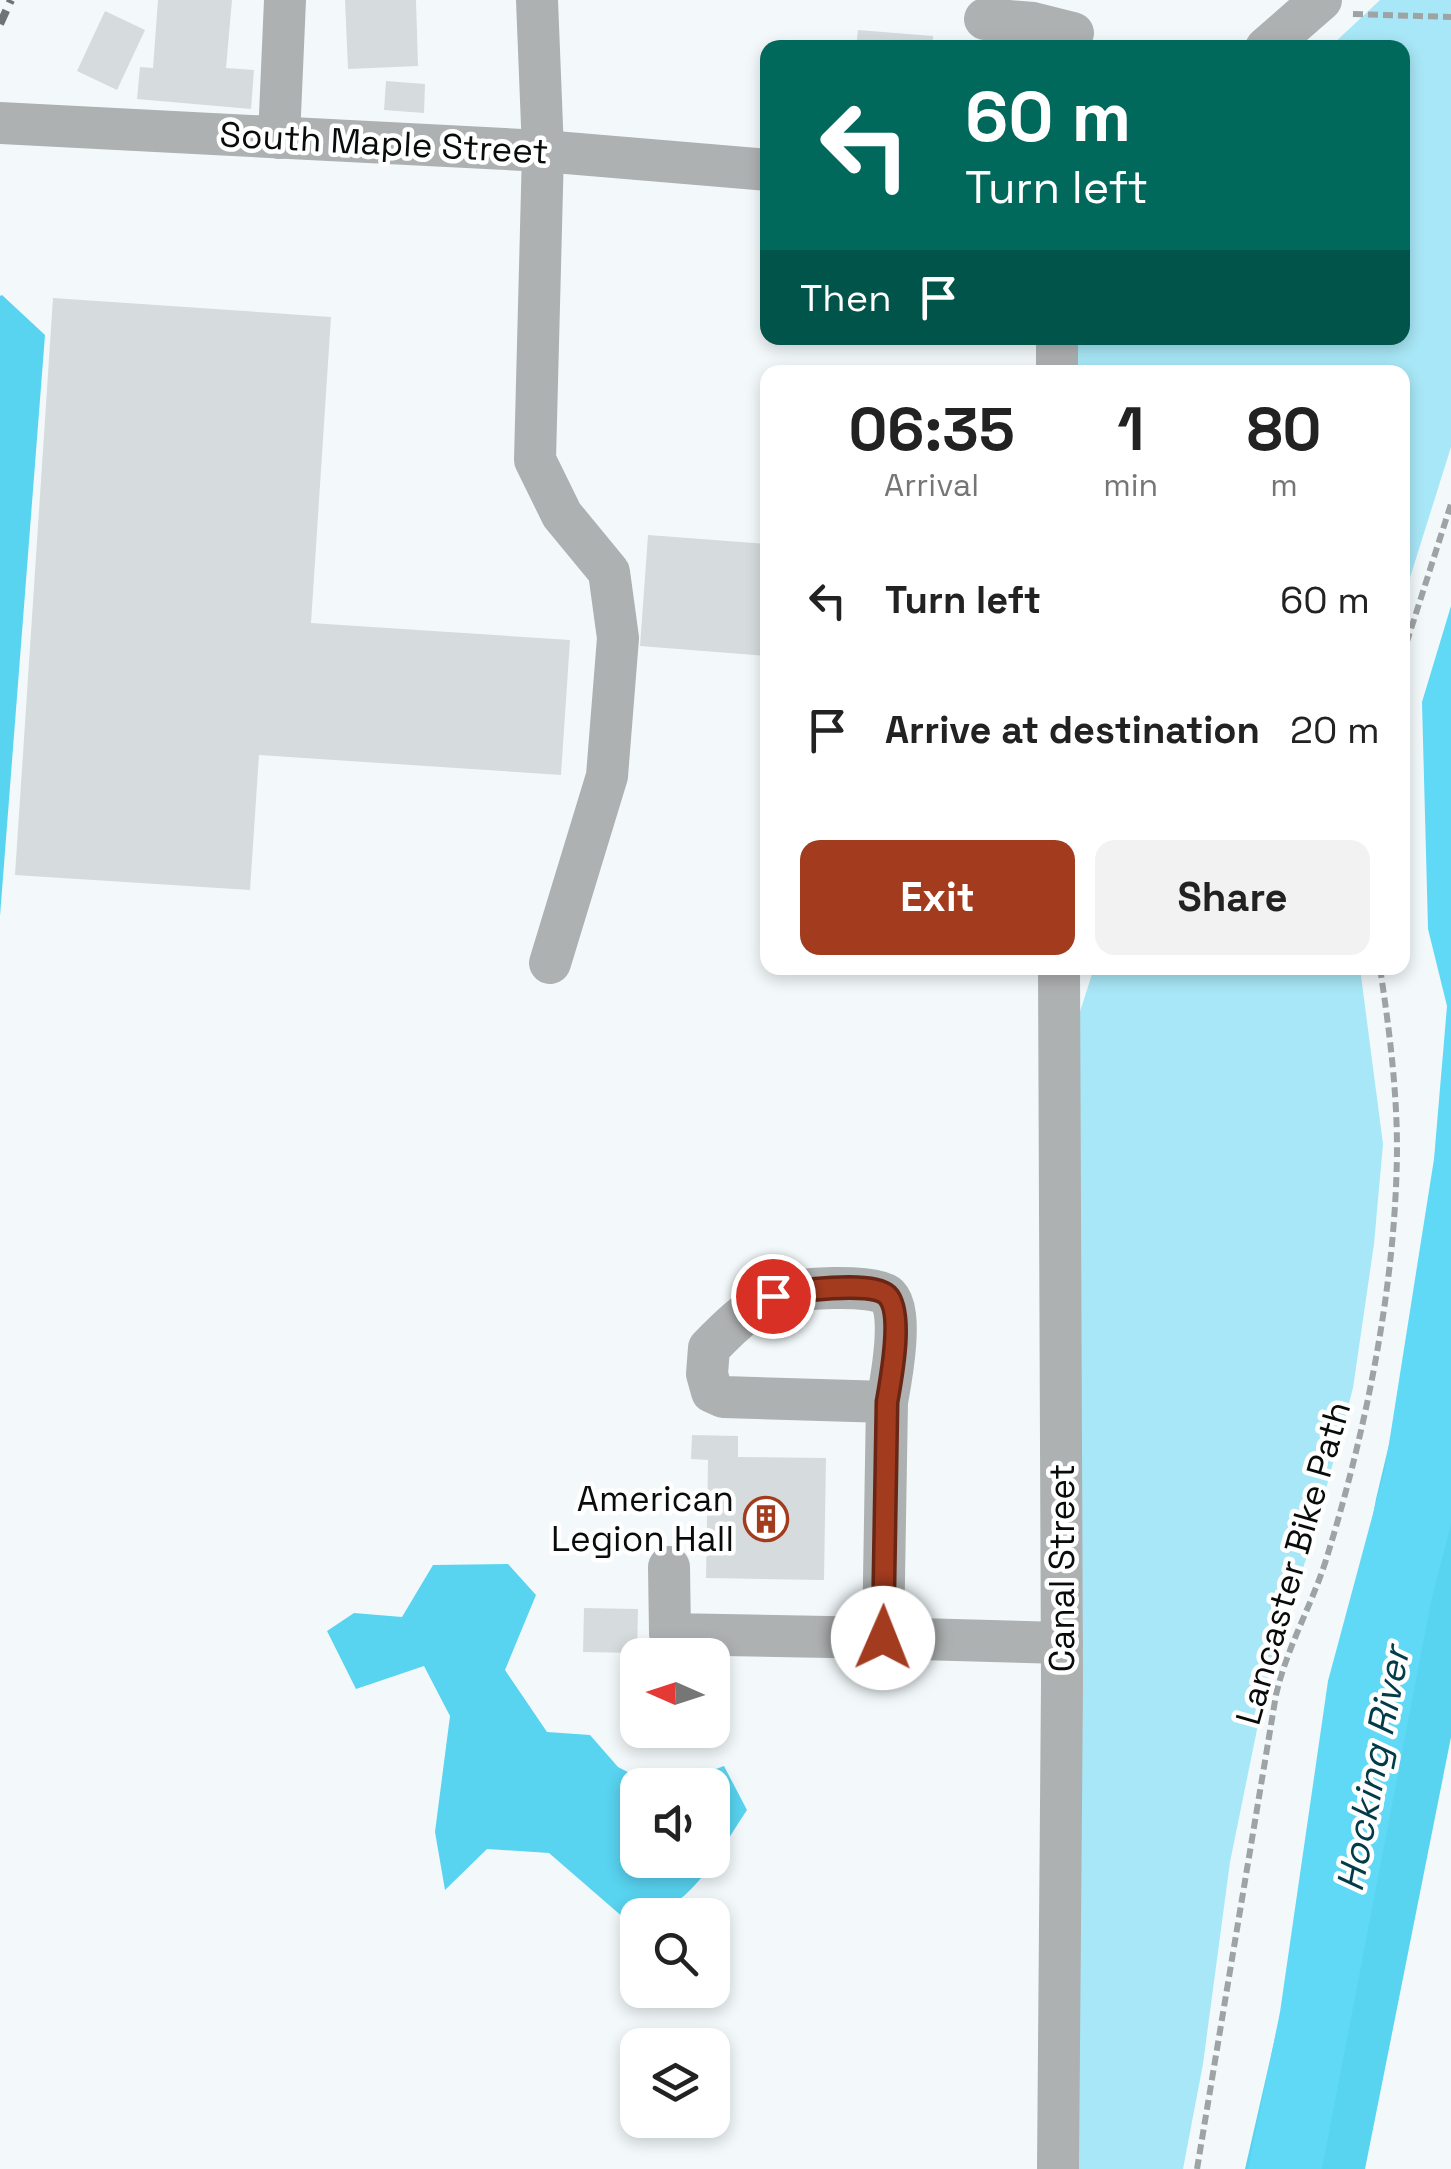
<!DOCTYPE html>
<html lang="en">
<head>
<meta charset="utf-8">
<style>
  body { margin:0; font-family:"Space Grotesk",sans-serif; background:#f2f2f2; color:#222; height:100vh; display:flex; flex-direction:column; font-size:38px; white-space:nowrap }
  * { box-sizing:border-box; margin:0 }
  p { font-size:32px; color:#767676 }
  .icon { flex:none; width:55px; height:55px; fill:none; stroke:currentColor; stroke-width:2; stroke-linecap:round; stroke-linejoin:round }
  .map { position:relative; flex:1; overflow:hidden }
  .details { position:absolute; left:760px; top:365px; width:650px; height:610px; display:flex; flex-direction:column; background:#fff; border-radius:20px; box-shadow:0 5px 15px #0003 }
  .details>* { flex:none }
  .top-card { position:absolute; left:760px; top:40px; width:650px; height:305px; border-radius:20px; box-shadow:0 5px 15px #0003; background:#00695c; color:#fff; overflow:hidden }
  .needle { width:65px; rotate:273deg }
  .fabs { position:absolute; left:620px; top:1638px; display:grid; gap:20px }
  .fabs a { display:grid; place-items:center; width:110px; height:110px; border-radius:20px; background:#fff; box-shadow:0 5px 15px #0003; font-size:50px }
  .pin { position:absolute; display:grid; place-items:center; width:85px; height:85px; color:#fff; margin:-42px; border:5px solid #fff; border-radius:50%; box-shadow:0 2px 10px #0007 }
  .me { position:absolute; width:110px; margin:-55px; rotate:1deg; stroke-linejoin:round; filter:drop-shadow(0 0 8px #0008) }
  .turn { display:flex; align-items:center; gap:35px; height:210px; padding:0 40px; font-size:45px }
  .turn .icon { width:130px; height:130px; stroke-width:2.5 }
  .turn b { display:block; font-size:70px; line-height:85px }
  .then { display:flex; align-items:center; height:95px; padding:0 40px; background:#0003; gap:20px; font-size:38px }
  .eta { display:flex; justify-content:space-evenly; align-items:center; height:170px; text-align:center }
  .eta b { font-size:60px; font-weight:700; line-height:70px }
  .action { display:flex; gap:20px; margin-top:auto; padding:20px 40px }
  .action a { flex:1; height:115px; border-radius:20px; background:#a33b1f; color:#fff; font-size:40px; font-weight:700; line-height:115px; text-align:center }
  .action a+a { background:#f2f2f2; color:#222 }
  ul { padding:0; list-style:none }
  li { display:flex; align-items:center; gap:30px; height:130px; padding:0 40px }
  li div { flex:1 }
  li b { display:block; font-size:38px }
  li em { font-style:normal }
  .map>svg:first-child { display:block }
</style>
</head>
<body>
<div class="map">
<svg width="1451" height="2169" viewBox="0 0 1451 2169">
  <rect width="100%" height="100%" fill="#f3f9fb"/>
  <!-- green -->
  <g fill="#a8e7f7">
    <polygon points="1380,0 1451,0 1451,447 1403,600 1402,372 1075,372 1075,338 1402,338 1402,48 1330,47"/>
    <polygon points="1094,968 1360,968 1383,1144 1374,1244 1353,1388 1311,1545 1272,1656 1230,1862 1203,2064 1183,2169 1073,2169 1076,1024"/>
  </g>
  <!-- forest -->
  <g fill="#58d3f0">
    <polygon points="2,295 45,335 0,916 0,296"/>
    <polygon points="1451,1184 1451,1737 1365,2169 1245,2169 1284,1999 1376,1499"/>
    <path d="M508,1564l28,31 -31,75 42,62 43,3 28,32 35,18h-15v75h74v-75h-40l52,-19 23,44c-26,38 -57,105 -109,105l-6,10 -83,-72 -62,-4 -42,41 -10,-58 15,-116 -26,-50 -68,23 -29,-58 27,-18 48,4 31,-52z"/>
  </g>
  <!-- water -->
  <polygon fill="#5fd9f6" points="1451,606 1451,1524 1431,1602 1322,2169 1248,2169 1280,2012 1328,1681 1385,1469 1434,1159 1447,1006 1428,929 1422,702"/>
  <!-- building -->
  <g fill="#d6dcdd">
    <polygon points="158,0 232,0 226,68 254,70 251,109 137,99 140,67 153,68"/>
    <polygon points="345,0 416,0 418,66 348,69"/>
    <polygon points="105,11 145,30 117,90 77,71"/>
    <polygon points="858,30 933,36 933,48 856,48"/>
    <polygon points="386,81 425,84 424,113 384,110"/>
    <polygon points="53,298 331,317 311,623 570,640 561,775 259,755 250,890 15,875"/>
    <polygon points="648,535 768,544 768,656 640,646"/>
    <polygon points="692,1435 738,1436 738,1457 826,1458 824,1580 706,1578 708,1460 691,1459"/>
    <polygon points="584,1608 638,1609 637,1653 583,1652"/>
  </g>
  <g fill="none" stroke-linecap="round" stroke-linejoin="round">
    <!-- path -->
    <g stroke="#9ea3a4" stroke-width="6" stroke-dasharray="10 5" stroke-linecap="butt">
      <polyline points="1353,14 1451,17"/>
      <polyline points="1402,657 1451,504"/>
      <path d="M1197,2169l79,-474c11,-48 35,-88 50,-135 40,-129 70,-275 71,-411 0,-60 -8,-122 -17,-181"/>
    </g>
    <!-- minor -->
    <g stroke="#aeb1b1" stroke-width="42">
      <polyline points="537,0 543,151 535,460 562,515 609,572 618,638 607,776 550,963"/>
      <polyline points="985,19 1033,23 1073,33"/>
      <polyline points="1266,48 1321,0"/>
      <polyline points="0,123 543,151 768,170"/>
      <polyline points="279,138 285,0"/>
      <polyline points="1057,338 1057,372"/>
      <path d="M887,1402l-164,-5 -11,-5 -5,-18 2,-26c17,-18 43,-43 66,-53 17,-7 100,-12 113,1 16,16 3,84 -1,106l-4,236 179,5"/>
      <polyline points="669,1567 670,1634 883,1638"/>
      <polyline points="1058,2169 1062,1683 1059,968"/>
    </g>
    <!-- rail -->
    <polyline stroke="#707475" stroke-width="8" stroke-dasharray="15 8" stroke-linecap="butt" points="0,24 11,0"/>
  </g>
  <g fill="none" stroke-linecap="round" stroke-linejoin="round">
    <defs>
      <path id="route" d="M773,1296c22,-5 98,-16 114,-1 17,17 4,84 0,107l-4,236"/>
    </defs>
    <!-- route casing -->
    <use href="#route" stroke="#6a2614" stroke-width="25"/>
    <!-- route -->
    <use href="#route" stroke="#a33b1f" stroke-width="18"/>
  </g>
  <!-- icons -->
  <defs>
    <symbol id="building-ring" viewBox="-11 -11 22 22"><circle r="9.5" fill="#fff" stroke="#a33b1f" stroke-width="1.5"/><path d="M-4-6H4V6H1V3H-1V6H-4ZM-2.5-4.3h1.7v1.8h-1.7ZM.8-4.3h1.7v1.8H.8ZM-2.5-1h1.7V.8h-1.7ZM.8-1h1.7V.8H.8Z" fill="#a33b1f"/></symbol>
  </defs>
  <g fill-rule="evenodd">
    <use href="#building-ring" x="741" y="1494" width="50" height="50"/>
  </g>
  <g text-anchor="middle" stroke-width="9" stroke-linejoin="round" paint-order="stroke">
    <!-- street labels -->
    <g font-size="35" fill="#0a0c0c" stroke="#fff">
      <text transform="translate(384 143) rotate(3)" y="12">South Maple Street</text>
      <text transform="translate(1293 1563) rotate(-74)" y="12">Lancaster Bike Path</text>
      <text transform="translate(1062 1568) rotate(-90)" y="12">Canal Street</text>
    </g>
    <!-- poi labels -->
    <g font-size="35" fill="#0a0c0c" stroke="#fff" text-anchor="end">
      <text x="734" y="1511">American<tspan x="734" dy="40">Legion Hall</tspan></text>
    </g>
    <!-- water labels -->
    <g font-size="38" font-style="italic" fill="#013c48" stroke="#fff">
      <text transform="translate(1373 1769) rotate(-79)" y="13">Hocking River</text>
    </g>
  </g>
</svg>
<div class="fabs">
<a><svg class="needle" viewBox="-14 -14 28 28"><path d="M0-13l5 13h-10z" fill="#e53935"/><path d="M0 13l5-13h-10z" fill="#767676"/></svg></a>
<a><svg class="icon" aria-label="sound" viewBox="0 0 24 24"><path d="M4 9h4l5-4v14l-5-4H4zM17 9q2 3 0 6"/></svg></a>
<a><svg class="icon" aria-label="search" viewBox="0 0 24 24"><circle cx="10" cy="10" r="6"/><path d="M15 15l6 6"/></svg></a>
<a><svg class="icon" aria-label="layers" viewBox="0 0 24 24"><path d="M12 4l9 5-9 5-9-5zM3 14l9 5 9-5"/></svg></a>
</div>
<div class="pin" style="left:773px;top:1296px;background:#d93025"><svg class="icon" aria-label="arrive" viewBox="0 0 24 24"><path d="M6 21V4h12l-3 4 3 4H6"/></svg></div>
<svg class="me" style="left:883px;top:1638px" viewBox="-20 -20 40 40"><circle r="19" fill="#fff"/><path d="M0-13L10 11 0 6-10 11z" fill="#a33b1f"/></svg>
<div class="top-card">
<div class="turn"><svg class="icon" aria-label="left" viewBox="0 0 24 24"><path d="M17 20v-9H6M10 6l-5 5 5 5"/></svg><div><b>60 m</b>Turn left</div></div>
<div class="then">Then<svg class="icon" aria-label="arrive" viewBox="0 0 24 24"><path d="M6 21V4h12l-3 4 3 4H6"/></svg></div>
</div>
<section class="details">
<div class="eta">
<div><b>06:35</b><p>Arrival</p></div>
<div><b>1</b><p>min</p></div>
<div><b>80</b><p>m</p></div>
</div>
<ul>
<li><svg class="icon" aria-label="left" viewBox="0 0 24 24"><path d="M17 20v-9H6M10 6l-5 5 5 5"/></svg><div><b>Turn left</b></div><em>60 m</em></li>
<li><svg class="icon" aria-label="arrive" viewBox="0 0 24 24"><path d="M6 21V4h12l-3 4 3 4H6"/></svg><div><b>Arrive at destination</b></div><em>20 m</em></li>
</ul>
<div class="action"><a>Exit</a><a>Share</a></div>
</section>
</div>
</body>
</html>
